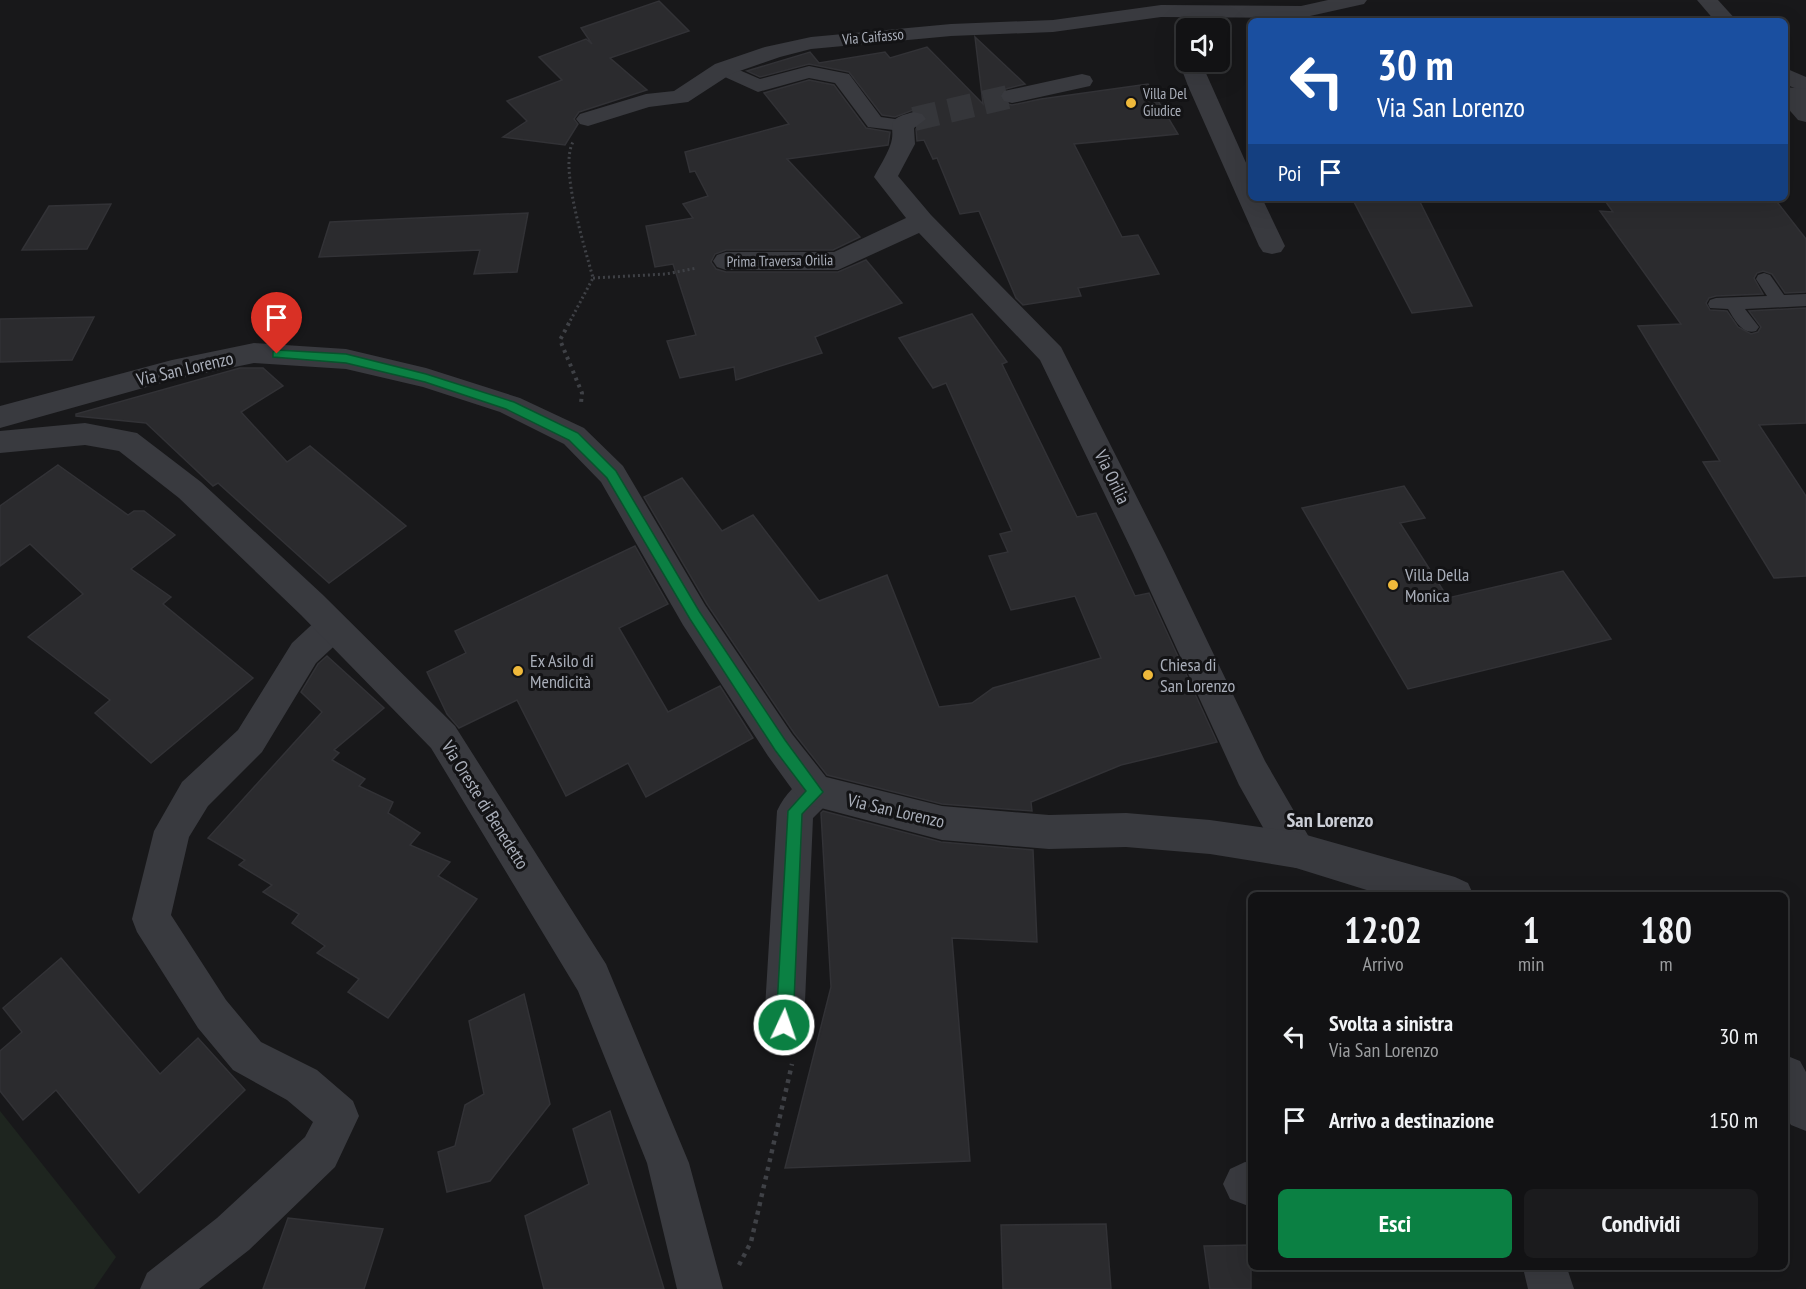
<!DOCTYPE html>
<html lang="it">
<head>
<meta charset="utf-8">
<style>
  body { margin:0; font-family:"PT Sans Narrow",sans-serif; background:#1b1b1d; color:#f1f3f6; height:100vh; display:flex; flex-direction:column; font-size:22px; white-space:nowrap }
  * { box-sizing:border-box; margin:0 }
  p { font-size:20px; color:#9c9ea0 }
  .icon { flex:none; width:33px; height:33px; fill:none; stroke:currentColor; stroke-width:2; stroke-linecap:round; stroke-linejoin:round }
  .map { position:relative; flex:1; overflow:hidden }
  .drawer { position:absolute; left:1248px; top:892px; width:540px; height:378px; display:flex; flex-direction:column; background:#121214; border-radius:9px; box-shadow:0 6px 24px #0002,0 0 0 2px #313234 }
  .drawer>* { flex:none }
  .hud { position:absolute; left:1248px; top:18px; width:540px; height:183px; border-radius:9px; box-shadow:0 6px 24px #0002,0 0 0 2px #313234; background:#1a4fa0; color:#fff; overflow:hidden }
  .tools { position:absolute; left:1176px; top:18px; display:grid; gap:12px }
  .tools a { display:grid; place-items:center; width:54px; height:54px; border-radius:9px; background:#121214; box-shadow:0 6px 24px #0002,0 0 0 2px #313234; font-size:30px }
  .pin { position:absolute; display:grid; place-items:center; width:51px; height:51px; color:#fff; margin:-62px -26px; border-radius:50% 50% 50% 0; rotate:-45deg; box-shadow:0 0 6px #0007 }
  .pin .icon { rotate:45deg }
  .me { position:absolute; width:66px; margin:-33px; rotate:3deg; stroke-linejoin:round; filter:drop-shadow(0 0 4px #0008) }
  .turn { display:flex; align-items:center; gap:21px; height:126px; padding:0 30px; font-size:27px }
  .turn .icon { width:78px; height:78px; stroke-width:2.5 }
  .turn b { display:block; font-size:42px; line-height:51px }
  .then { display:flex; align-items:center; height:57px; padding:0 30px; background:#0003; gap:12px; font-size:22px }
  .eta { display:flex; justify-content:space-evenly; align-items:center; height:102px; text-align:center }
  .eta b { font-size:36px; font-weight:800; line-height:42px }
  .cta { display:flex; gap:12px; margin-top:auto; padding:12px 30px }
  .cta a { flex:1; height:69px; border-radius:9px; background:#0b8043; color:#fff; font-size:24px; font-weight:800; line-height:69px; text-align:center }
  .cta a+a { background:#1b1b1d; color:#f1f3f6 }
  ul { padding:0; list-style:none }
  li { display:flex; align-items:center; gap:18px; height:84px; padding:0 30px }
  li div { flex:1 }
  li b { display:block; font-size:22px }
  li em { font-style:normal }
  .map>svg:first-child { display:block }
</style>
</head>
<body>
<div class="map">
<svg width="1806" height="1289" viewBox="0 0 1806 1289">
  <rect width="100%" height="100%" fill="#18181a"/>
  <!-- green -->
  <polygon fill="#1e251f" points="0,1111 116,1257 94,1289 0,1289"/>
  <!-- building -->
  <g fill="#2b2b2e" stroke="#323236" stroke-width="1.5">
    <polygon points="659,1 689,31 610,58 647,90 579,112 574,119 578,124 565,145 503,137 527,121 507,101 562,80 539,57 586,39 592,44 581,28"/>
    <polygon points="975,37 1025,84 1002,90 999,97 1003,103 1012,105 1041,99 1148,84 1178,134 1074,144 1122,237 1138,235 1159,274 1078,288 1081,296 1023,305 1016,298 979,211 960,214 937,158 933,159 924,140 917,141 916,129 928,119 924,113 913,110 895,117 882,115 849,72 809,64 760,77 747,71 810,52 819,63 885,52 890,58 927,47 983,104"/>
    <polygon points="809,80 834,85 866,128 890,132 888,145 787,159 860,237 833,250 726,250 715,254 711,262 716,269 726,272 838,272 866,260 902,303 815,337 822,353 736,380 734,367 680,378 667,341 696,335 673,264 655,267 646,226 693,218 683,204 708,196 695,171 690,172 685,152 789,124 764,93"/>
    <polygon points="1352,198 1418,198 1472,306 1412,313"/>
    <polygon points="1603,198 1774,198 1806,239 1806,292 1785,293 1772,274 1763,271 1757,273 1754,278 1763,294 1716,296 1709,298 1706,303 1710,310 1727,311 1738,327 1751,334 1758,332 1761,327 1749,311 1806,308 1806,423 1759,425 1806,496 1806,576 1774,578 1703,462 1720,461 1638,326 1681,324 1600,211 1613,212"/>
    <polygon points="111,204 87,249 22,250 49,206"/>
    <polygon points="528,213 517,272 474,274 480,250 319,257 330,222"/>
    <polygon points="972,314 1007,362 1002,364 1077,517 1096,513 1135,596 1149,593 1217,742 1121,765 1031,802 1032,811 942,804 827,775 794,733 707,604 644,497 682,478 722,531 753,515 819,601 887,575 939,707 972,703 993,688 1101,658 1075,596 1011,610 989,556 1008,552 1000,534 1012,531 946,383 933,388 899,338"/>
    <polygon points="94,317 72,360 0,362 0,319"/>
    <polygon points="240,368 263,368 283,386 241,412 287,462 310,446 406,526 329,583 218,483 213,486 146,423 76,416 76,414"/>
    <polygon points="58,465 128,515 134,511 144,511 175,535 131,569 171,597 163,604 253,678 151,763 95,713 110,700 28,637 83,594 30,544 0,566 0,506"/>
    <polygon points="1404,486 1425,518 1400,523 1448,598 1563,571 1611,639 1408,689 1302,508"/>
    <polygon points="635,546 668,604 619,628 668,712 720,686 753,738 646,797 628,763 566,796 517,700 459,728 447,714 427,672 466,653 455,631"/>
    <polygon points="327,656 384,708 334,750 339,753 332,760 365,779 359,786 393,802 388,813 420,833 410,845 450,862 438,876 477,899 388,1018 348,992 359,979 317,953 325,946 292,923 299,914 263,892 272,885 239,865 245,860 208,838 322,712 301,692 318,664"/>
    <polygon points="823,811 941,842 1033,850 1037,942 952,938 970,1161 785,1168 831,987 821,813"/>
    <polygon points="61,958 160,1074 198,1038 245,1090 139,1193 56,1090 23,1120 0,1091 0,1051 22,1032 3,1008"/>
    <polygon points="524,994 550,1104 490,1181 447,1192 438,1152 455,1146 465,1105 484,1094 469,1021"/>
    <polygon points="610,1111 664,1289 544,1289 525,1216 589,1184 573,1129"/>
    <polygon points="288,1218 383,1229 364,1289 263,1289"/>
    <polygon points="1106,1224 1111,1289 1003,1289 1001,1225"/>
    <polygon points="1251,1245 1251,1289 1210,1289 1204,1246"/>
  </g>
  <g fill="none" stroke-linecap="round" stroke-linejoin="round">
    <!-- minor-tunnel -->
    <polyline stroke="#35363a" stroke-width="24" stroke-dasharray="24 12" stroke-linecap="butt" points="914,119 1012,96"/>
    <!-- path-far2 -->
    <g stroke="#3f4146" stroke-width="3" stroke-dasharray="2 3" stroke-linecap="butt">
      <polyline points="593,278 666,274 697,268"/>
      <path d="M568,325l25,-47c-8,-30 -34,-111 -20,-136"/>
    </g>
    <!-- path-far1 -->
    <polyline stroke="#3f4146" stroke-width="4" stroke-dasharray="3 4.5" stroke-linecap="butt" points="569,323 560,340 582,393 581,403"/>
    <!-- path -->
    <polyline stroke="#3f4146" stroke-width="4.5" stroke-dasharray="4 5" stroke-linecap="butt" points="739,1265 751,1242 792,1064"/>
    <!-- service -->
    <path fill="#393a3f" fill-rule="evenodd" d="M1764,273l6,2 14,20 22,-1v12l-61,3 14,18 -3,4c-14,4 -21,-11 -28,-22l-18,-1 -2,-4 2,-4 6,-2 51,-2 -11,-17 2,-4z"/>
    <!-- pedestrian -->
    <polygon fill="#393a3f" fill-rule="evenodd" points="723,63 760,79 809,66 849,74 881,117 909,121 913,125 909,129 902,131 868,127 835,83 809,78 758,92 716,73 713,69 716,65"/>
    <!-- minor -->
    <g fill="#393a3f" fill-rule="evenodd">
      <polygon points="1328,0 1367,0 1364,4 1301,18 1161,17 1053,32 951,36 811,49 780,57 731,74 688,102 649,107 588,126 580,124 576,119 580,114 646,94 674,91 715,64 765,47 811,37 951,24 1053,20 1161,5 1301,6"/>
      <polygon points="1697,0 1718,0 1737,21 1715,21"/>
      <polygon points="1186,56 1186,62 1201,62 1251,174 1251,198 1262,198 1285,246 1281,252 1272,254 1263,252 1259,246 1188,86 1179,62"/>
      <polygon points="1785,68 1806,77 1806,93 1785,84"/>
      <polygon points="1082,74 1090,76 1093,81 1090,86 1012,103 1004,101 1001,96 1004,91"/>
      <path d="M914,112l8,2 4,5 -12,9 1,16 -17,32 33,39 130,132 104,206 100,208 44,76 5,13 -5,13 -13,5 -13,-5 -44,-78 -106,-232 -93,-193 -121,-127 -81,37h-112l-9,-3 -4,-6 4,-6 9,-3h108l72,-34 -32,-41c5,-10 12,-20 16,-31 8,-20 -10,-26 24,-34z"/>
      <polygon points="332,613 344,617 348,627 344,637 316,663 262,752 208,806 189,837 171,915 226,1000 261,1042 317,1070 353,1101 359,1116 335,1167 249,1250 199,1289 140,1289 147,1273 217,1218 305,1137 313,1122 287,1100 233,1070 198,1028 137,932 132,919 154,831 182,782 238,730 292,643 320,617"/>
      <path d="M815,774l13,5 5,12 -5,12 -15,15 -9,207 -6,14 -14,6 -14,-6 -6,-14 13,-214c8,-17 20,-30 38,-37z"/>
      <polygon points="1245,1162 1251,1163 1251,1207 1230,1199 1223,1184 1230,1169"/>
      <polygon points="1523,1268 1567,1268 1574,1289 1528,1289"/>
    </g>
    <!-- tertiary -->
    <g fill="#393a3f" fill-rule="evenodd">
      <polygon points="1785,87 1806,89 1806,122 1798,120 1785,105"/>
      <polygon points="254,343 346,349 426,368 520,398 584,428 623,466 705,605 792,734 826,777 942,806 1049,815 1126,813 1210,820 1296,832 1455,877 1468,883 1474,896 1386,896 1296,868 1210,854 1126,847 1049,849 942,840 802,803 768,756 683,625 601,482 564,444 500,412 423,387 346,369 254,363 172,380 0,428 0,406 172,360"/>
      <polygon points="85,423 137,433 201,482 323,595 455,726 606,964 689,1163 723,1289 677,1289 647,1163 578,991 431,748 301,615 179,498 119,451 85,445 0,453 0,431"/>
      <polygon points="1785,1055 1800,1061 1806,1072 1806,1131 1791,1125 1785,1115"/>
    </g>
  </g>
  <!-- route -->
  <polygon fill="#0b8043" stroke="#07532c" stroke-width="1.5" points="277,350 346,354 426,374 514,402 578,433 616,471 699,611 785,740 823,792 802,814 793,1025 790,1031 784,1033 778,1031 776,1025 788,811 806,791 775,750 690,619 607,478 569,440 506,409 425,382 346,363 273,357 273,352"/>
  <!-- markers -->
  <g fill="#efb93b" stroke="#131315" stroke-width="2">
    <circle cx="1131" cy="103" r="6"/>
    <circle cx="1393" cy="585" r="6"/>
    <circle cx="518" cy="671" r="6"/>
    <circle cx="1148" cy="675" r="6"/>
  </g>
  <g text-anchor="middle" stroke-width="6" stroke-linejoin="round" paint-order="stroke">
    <!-- far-street labels -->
    <g font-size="15" fill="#aaafba" stroke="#131315">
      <text transform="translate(873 37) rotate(-5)" y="5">Via Caifasso</text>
      <text transform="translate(780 261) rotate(-1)" y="5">Prima Traversa Orilia</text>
    </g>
    <!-- far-poi labels -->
    <g font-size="15" fill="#aaafba" stroke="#131315" text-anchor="start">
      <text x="1143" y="99">Villa Del<tspan x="1143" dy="17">Giudice</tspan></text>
    </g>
    <!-- street labels -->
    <g font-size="18" fill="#aaafba" stroke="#131315">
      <text transform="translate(185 369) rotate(-13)" y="6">Via San Lorenzo</text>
      <text transform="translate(1112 477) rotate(64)" y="6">Via Orilia</text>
      <text transform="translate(485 805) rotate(58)" y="6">Via Oreste di Benedetto</text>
      <text transform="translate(896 811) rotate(13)" y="6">Via San Lorenzo</text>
    </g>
    <!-- poi labels -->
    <g font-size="18" fill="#aaafba" stroke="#131315" text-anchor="start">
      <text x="1405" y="581">Villa Della<tspan x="1405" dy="21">Monica</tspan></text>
      <text x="530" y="667">Ex Asilo di<tspan x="530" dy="21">Mendicità</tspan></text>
      <text x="1160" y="671">Chiesa di<tspan x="1160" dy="21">San Lorenzo</tspan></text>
    </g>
    <!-- neighbourhood labels -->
    <g font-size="20" font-weight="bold" fill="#cbced6" stroke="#131315">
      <text x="1330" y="827">San Lorenzo</text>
    </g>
  </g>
</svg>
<div class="tools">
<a><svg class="icon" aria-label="sound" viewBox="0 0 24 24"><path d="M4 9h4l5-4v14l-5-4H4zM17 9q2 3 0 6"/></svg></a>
</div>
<div class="pin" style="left:277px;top:354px;background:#d93025"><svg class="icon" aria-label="arrive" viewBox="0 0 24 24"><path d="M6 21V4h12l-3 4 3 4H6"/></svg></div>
<svg class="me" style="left:784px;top:1025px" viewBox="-20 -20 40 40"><circle r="17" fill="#0b8043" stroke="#fff" stroke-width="3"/><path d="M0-11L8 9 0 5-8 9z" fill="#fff"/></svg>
<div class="hud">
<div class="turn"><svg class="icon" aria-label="left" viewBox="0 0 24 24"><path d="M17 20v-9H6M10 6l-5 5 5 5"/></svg><div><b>30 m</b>Via San Lorenzo</div></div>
<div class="then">Poi<svg class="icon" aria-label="arrive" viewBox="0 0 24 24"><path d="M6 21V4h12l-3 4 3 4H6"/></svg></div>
</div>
<section class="drawer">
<div class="eta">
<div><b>12:02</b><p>Arrivo</p></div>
<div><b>1</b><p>min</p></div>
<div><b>180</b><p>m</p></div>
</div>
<ul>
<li><svg class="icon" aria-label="left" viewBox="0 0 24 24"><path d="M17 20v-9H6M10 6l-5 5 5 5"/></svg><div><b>Svolta a sinistra</b><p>Via San Lorenzo</p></div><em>30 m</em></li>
<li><svg class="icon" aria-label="arrive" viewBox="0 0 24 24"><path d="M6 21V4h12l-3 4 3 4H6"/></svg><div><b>Arrivo a destinazione</b></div><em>150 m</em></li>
</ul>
<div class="cta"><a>Esci</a><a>Condividi</a></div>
</section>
</div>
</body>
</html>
